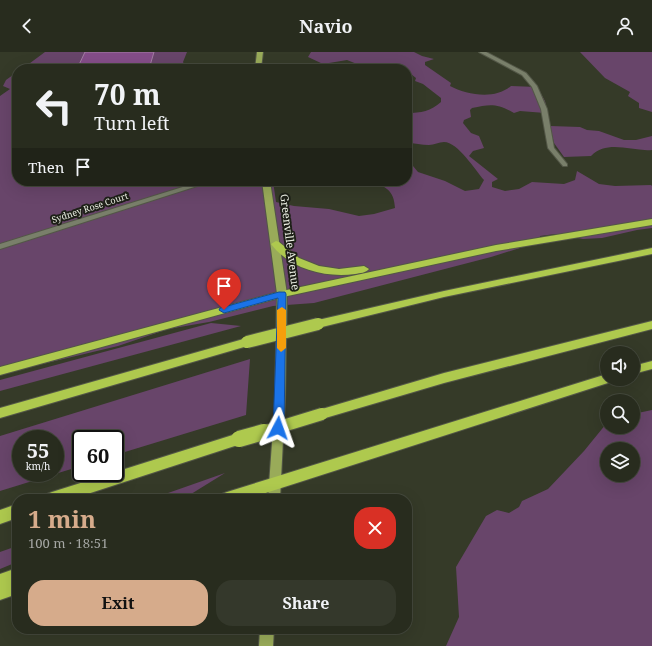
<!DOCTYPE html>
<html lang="en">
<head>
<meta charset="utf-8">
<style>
  body { margin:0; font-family:"Noto Serif",serif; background:#34382b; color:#f1f3f6; height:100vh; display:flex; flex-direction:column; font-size:15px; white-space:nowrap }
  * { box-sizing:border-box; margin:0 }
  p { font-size:13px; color:#a5a7a4 }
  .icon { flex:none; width:22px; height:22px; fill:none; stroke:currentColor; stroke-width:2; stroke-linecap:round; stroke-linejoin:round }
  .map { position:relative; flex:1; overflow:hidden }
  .side { position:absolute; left:12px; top:442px; width:400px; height:140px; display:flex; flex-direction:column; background:#282c1e; border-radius:16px; box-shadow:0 4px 16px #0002,0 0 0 1px #44483c }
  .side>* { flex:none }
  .top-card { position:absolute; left:12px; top:12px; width:400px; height:122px; border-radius:16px; box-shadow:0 4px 16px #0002,0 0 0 1px #44483c; background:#282c1e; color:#f1f3f6; overflow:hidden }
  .controls { position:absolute; left:600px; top:294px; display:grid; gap:8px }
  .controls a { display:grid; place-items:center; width:40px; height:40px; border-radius:50%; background:#282c1e; box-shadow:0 4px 16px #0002,0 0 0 1px #44483c; font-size:20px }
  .speed { position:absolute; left:12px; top:378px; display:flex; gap:8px; font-size:20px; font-weight:700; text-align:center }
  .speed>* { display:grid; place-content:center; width:52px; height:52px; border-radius:50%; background:#282c1e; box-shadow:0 4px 16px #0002,0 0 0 1px #44483c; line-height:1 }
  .speed small { font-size:10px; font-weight:400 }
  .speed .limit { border:2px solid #111; border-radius:6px; background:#fff; color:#111 }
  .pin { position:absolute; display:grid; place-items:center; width:34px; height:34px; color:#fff; margin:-41px -17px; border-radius:50% 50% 50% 0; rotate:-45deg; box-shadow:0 0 4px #0007 }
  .pin .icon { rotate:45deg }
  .me { position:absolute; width:44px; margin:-22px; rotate:4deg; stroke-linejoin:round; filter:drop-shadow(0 0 3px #0008) }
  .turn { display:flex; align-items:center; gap:14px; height:84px; padding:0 16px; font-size:18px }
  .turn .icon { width:52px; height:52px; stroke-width:2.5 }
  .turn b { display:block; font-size:28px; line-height:34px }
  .then { display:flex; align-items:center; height:38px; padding:0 16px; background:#0003; gap:8px; font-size:15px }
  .round { display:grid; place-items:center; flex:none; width:42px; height:42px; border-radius:16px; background:#34382b }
  .summary { display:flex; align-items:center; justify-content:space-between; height:68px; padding:0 16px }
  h1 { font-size:24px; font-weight:700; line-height:30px; color:#d6ab8b }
  .action { display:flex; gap:8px; margin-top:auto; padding:8px 16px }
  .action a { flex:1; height:46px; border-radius:16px; background:#d6ab8b; color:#111; font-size:16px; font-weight:700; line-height:46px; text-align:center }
  .action a+a { background:#34382b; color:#f1f3f6 }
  header { display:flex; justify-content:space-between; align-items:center; height:52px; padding:0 16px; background:#282c1e; font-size:18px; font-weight:700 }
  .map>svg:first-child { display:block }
</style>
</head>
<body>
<header><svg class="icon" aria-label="back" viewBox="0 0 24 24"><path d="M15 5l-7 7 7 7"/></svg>Navio<svg class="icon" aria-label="person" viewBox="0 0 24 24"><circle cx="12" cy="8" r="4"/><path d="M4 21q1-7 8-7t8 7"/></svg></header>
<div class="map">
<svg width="652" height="594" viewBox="0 0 652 594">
  <rect width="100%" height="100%" fill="#353a28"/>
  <!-- green -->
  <g fill="#68456a" fill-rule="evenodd">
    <polygon points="45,0 187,0 183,10 184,12 209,15 210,17 22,17"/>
    <path d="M311,0h103l8,4 12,3 -9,3v3l26,18 -1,3c17,9 45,14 61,0l26,1 8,14 2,9 -2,3 -25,-2 -6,2c-17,-10 -24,-9 -42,-5l-2,2 1,7 -7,3 -1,3 8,10 8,3 5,12 -11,3 -4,5 29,23 -6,3v5l13,4 14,-2 13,-7 32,2 11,-4 2,-9 22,13 16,2 36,-1 1,1v42l-15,2 -35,8 -19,1 -28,-5 -15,2 -1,6 -48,15 -177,46 -41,3 -64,16 -41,7 -50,17 -118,28v-278l10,-7 -7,-3 3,-6 11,-8v109h256l3,21 18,4 35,3 30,7 15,-2 21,-6c-1,-18 -9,-21 -24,-27h36v-28l4,3 2,10 5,6 27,9 20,10 14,-2 5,-9c-9,-10 -26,-38 -40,-38 -5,0 -10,3 -15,3 -7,0 -15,-2 -22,-2v-30c14,0 24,-2 34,-11v-4l-18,-14 -8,-3 1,-3 -9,-7v-2l-11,-2h-16l-9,-4 -14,1 -10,-4 -24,4 -15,-7z"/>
    <polygon points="580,0 652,0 652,60 639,56 639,51 628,44 630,40 605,26"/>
    <path d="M550,74l30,1 7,3 12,1 25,9h12l16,-4v14c-20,2 -44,-11 -61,6l-27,1 -10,-14z"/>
    <polygon points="211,271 241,274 0,339 0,328"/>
    <path d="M250,307l-4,56 -131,40v-16h-34v27l-81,25v-55zM21,387h34v34h-34z"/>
    <path d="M652,358v236h-206l13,-29 -3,-50 30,-51 11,-6 12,3 10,-6 3,-6 26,-12 36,-38 22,-27h1v3h26v-13zM607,397h26v26h-26z"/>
    <polygon points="225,421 183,447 151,447"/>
    <polygon points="17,494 17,510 0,517 0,500"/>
  </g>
  <!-- water -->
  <polygon fill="#844d88" stroke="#a37ea3" points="85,0 154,0 149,17 77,17"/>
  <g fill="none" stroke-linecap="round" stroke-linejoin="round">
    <defs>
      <g id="minor">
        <polygon points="479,0 486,0 526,21 537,34 547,57 554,96 567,112 567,114 563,114 548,96 541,57 532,35 522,23"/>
        <polygon points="202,129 213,129 0,197 0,192"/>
      </g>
      <g id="primary">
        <polygon points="257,0 263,0 261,17 255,17"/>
        <polygon points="262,129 270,129 287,242 285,349 280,447 268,447 275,349 277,242"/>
        <polygon points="260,577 274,577 273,594 259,594"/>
      </g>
      <g id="motorway">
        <polygon points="652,167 652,173 496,199 283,245 0,323 0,315 282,239 496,193"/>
        <path d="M276,189l3,1 20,16 20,8 20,3 25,-3 5,3c-3,4 -9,4 -14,5 -30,4 -65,-5 -84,-30z"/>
        <polygon points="652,196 652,202 444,245 318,276 314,275 312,272 314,269 318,268 444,239"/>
        <polygon points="652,269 652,277 444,331 322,367 317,366 315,362 317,358 322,357 444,321"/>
        <polygon points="247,286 251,287 253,290 251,293 0,366 0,356"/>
        <polygon points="652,309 652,317 633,322 633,314"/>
        <polygon points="607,322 607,327 613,327 611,330 247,447 219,447 222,442 227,440"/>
        <polygon points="239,381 244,383 246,387 244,391 72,447 44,447 47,442 52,440"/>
        <polygon points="17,452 17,466 0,472 0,458"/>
        <polygon points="17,516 17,542 0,548 0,522"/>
      </g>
    </defs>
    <!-- minor casing -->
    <use href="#minor" stroke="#535747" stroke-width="2"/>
    <!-- primary casing -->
    <use href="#primary" stroke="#535747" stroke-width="2"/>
    <!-- motorway casing -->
    <use href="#motorway" stroke="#535747" stroke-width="2"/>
    <!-- minor -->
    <use href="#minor" fill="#797f6a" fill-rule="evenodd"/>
    <!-- primary -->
    <use href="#primary" fill="#99ab59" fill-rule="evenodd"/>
    <!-- motorway -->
    <use href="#motorway" fill="#aec94e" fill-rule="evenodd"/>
    <defs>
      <g id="motorway-bridge-far1">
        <polyline points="247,290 318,272"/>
        <polyline points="260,381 322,362"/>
      </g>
      <polyline id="motorway-bridge" points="239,387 264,380"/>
    </defs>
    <!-- motorway-bridge-far1 casing -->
    <use href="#motorway-bridge-far1" stroke="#535747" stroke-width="14" stroke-linecap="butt"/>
    <!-- motorway-bridge casing -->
    <use href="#motorway-bridge" stroke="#535747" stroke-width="18" stroke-linecap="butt"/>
    <!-- motorway-bridge-far1 -->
    <use href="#motorway-bridge-far1" stroke="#aec94e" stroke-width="12"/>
    <!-- motorway-bridge -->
    <use href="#motorway-bridge" stroke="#aec94e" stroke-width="16"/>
  </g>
  <!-- route -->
  <polygon fill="#1a73e8" stroke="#114b97" points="279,240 285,240 286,242 284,376 282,379 275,379 273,376 278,246 224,261 219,258 220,256"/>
  <!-- slow -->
  <polygon fill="#f59e0b" points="282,255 286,258 286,296 281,300 277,296 277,258"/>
  <g text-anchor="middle" stroke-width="4" stroke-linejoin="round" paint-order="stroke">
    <!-- far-street labels -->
    <g font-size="9" fill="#ebefe3" stroke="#1e2018">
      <text transform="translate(90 156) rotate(-18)" y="3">Sydney Rose Court</text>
    </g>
    <!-- street labels -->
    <g font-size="11" fill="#ebefe3" stroke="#1e2018">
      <text transform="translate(290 190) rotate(83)" y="4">Greenville Avenue</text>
    </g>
  </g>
</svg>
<div class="controls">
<a><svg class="icon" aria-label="sound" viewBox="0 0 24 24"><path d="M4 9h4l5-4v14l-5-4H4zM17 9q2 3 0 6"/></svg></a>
<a><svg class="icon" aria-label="search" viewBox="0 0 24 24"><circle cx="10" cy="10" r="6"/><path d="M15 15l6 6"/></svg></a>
<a><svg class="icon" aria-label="layers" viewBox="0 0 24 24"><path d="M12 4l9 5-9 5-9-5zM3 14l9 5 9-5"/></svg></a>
</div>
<div class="speed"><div>55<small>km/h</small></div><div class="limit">60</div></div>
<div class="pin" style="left:224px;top:258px;background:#d93025"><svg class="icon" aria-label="arrive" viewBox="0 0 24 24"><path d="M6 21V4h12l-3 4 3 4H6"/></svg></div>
<svg class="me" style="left:278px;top:376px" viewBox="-20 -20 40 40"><path d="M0-17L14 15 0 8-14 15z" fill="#1a73e8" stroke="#fff" stroke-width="4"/></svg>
<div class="top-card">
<div class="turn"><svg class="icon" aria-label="left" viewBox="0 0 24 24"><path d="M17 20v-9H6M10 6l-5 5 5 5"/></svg><div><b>70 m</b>Turn left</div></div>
<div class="then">Then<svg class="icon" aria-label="arrive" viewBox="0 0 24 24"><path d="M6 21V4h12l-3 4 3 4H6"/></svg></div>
</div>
<section class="side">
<div class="summary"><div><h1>1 min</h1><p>100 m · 18:51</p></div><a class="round" style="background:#d93025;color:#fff"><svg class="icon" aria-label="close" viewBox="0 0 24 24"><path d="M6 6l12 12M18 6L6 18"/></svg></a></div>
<div class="action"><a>Exit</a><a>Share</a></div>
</section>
</div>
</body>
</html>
